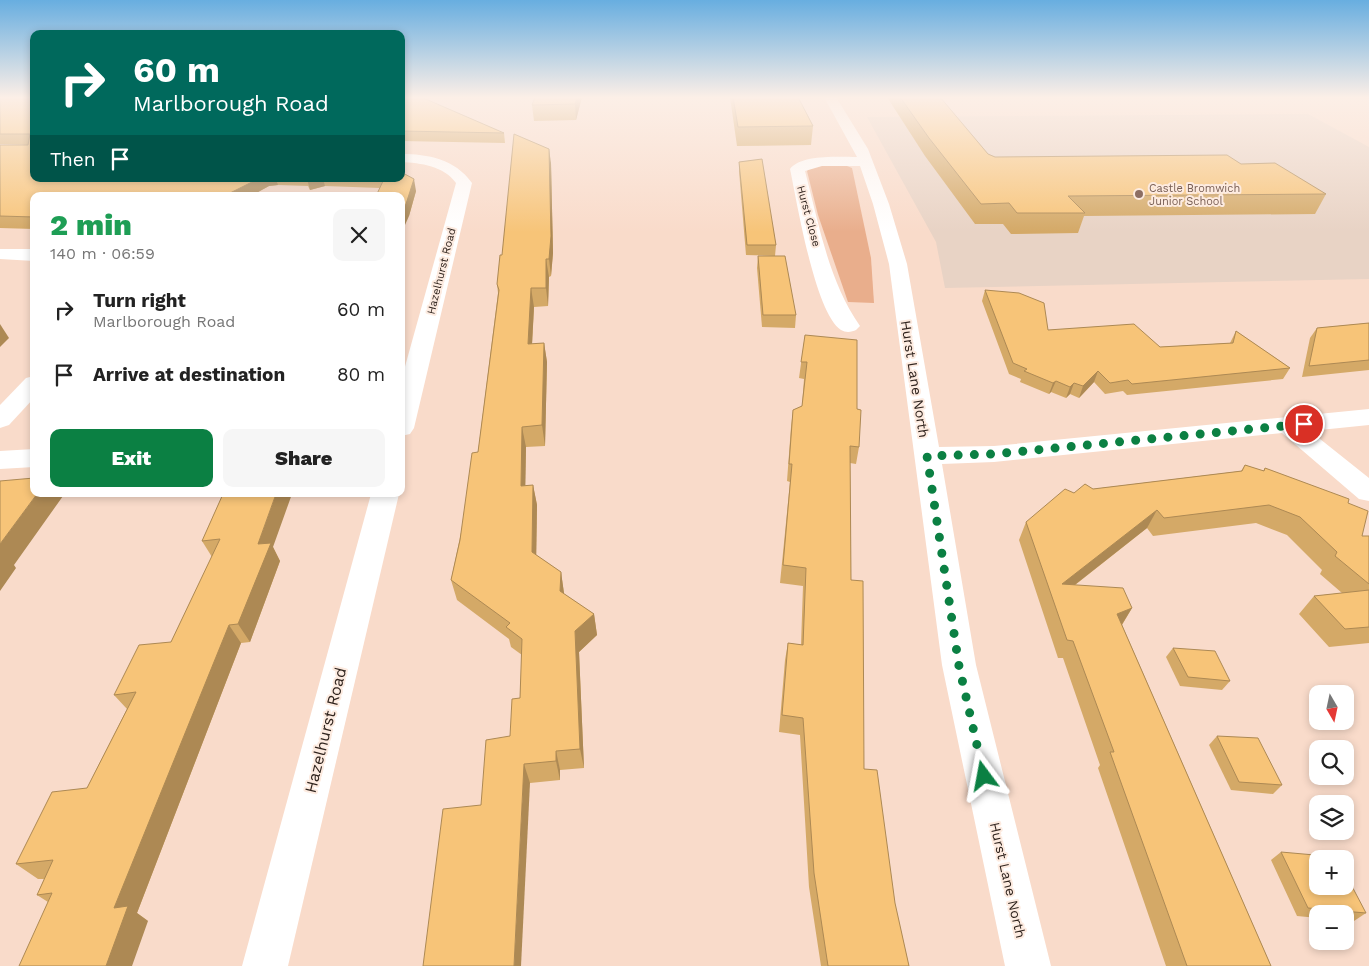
<!DOCTYPE html>
<html lang="en">
<head>
<meta charset="utf-8">
<style>
  body { margin:0; font-family:"Work Sans",sans-serif; background:#f6f6f6; color:#222; height:100vh; display:flex; flex-direction:column; font-size:19px; white-space:nowrap }
  * { box-sizing:border-box; margin:0 }
  p { font-size:16px; color:#767676 }
  .icon { flex:none; width:28px; height:28px; fill:none; stroke:currentColor; stroke-width:2; stroke-linecap:round; stroke-linejoin:round }
  .map { position:relative; flex:1; overflow:hidden }
  .panel { position:absolute; left:30px; top:192px; width:375px; height:305px; display:flex; flex-direction:column; background:#fff; border-radius:10px; box-shadow:0 2px 8px #0003 }
  .panel>* { flex:none }
  .banner { position:absolute; left:30px; top:30px; width:375px; height:152px; border-radius:10px; box-shadow:0 2px 8px #0003; background:#00695c; color:#fff; overflow:hidden }
  .needle { width:32px; rotate:171deg }
  .fabs { position:absolute; left:1309px; top:685px; display:grid; gap:10px }
  .fabs a { display:grid; place-items:center; width:45px; height:45px; border-radius:10px; background:#fff; box-shadow:0 2px 8px #0003; font-size:25px }
  .pin { position:absolute; display:grid; place-items:center; width:42px; height:42px; color:#fff; margin:-21px; border:2px solid #fff; border-radius:50%; box-shadow:0 1px 5px #0007 }
  .me { position:absolute; width:55px; margin:-28px; rotate:347deg; stroke-linejoin:round; filter:drop-shadow(0 0 4px #0008) }
  .turn { display:flex; align-items:center; gap:18px; height:105px; padding:0 20px; font-size:22px }
  .turn .icon { width:65px; height:65px; stroke-width:2.5 }
  .turn b { display:block; font-size:35px; line-height:42px }
  .then { display:flex; align-items:center; height:48px; padding:0 20px; background:#0003; gap:10px; font-size:19px }
  .round { display:grid; place-items:center; flex:none; width:52px; height:52px; border-radius:10px; background:#f6f6f6 }
  .summary { display:flex; align-items:center; justify-content:space-between; height:85px; padding:0 20px }
  h1 { font-size:30px; font-weight:800; line-height:38px; color:#1e9e55 }
  .primary-button { display:flex; gap:10px; margin-top:auto; padding:10px 20px }
  .primary-button a { flex:1; height:58px; border-radius:10px; background:#0b8043; color:#fff; font-size:20px; font-weight:800; line-height:58px; text-align:center }
  .primary-button a+a { background:#f6f6f6; color:#222 }
  ul { padding:0; list-style:none }
  li { display:flex; align-items:center; gap:15px; height:65px; padding:0 20px }
  li div { flex:1 }
  li b { display:block; font-size:19px }
  li em { font-style:normal }
  .map>svg:first-child { display:block }
</style>
</head>
<body>
<div class="map">
<svg width="1369" height="966" viewBox="0 0 1369 966">
  <rect width="100%" height="100%" fill="#f9dbca"/>
  <!-- education -->
  <polygon fill="#e8d3c5" points="1308,114 1369,147 1369,279 945,288 936,242 867,117"/>
  <!-- green -->
  <polygon fill="#e9ae8c" points="842,164 852,168 871,258 874,303 848,302 818,215 807,171 811,166"/>
  <g fill="none" stroke-linecap="round" stroke-linejoin="round">
    <!-- minor -->
    <g fill="#fff" fill-rule="evenodd">
      <path d="M824,97h12l32,52 21,55 18,60 32,183 55,-1 375,-37v16l-59,6 59,47v23l-10,-2 -77,-66 -288,29 -52,2 34,201 75,301h-46l-63,-301 -53,-401 -16,-60 -13,-38h-38l-17,5c14,53 23,109 55,155l-4,4c-4,2 -10,3 -15,0 -26,-17 -44,-128 -51,-161 11,-15 50,-12 67,-12z"/>
      <path d="M401,154c27,0 54,5 71,29l-58,245 -4,6 -9,2v-55l55,-198c-12,-17 -35,-20 -55,-21z"/>
      <polygon points="0,249 34,249 34,261 0,259"/>
      <polygon points="34,376 34,398 9,425 0,428 0,405 26,378"/>
      <polygon points="34,449 34,467 0,469 0,451"/>
      <polygon points="371,494 399,494 288,966 242,966"/>
    </g>
  </g>
  <!-- wall -->
  <g fill="#d4a967">
    <polygon points="0,97 34,97 34,179 401,179 416,191 409,216 380,188 325,186 310,190 308,186 278,185 269,186 251,196 34,196 34,229 0,228 0,145 28,145 0,144"/>
    <polygon points="401,97 504,133 505,143 401,141"/>
    <polygon points="582,97 576,120 534,121 532,105"/>
    <polygon points="730,97 798,97 813,126 811,145 737,146"/>
    <polygon points="887,97 940,97 988,154 995,157 1241,164 1326,194 1315,214 1084,216 1078,233 1011,234 1003,224 975,224 925,156"/>
    <polygon points="739,162 776,245 775,256 746,255 739,171"/>
    <polygon points="551,163 553,253 551,276 549,277 548,306 534,307 532,344 544,343 547,362 545,446 526,447 525,486 533,485 537,505 536,555 561,572 564,594 594,614 597,635 579,652 584,768 560,770 560,780 530,783 481,805 510,736 520,698 522,655 511,647 509,639 457,600 451,580 478,452 498,293 497,284 502,255"/>
    <polygon points="758,256 796,315 795,328 762,327 757,268"/>
    <polygon points="985,290 1048,330 1160,347 1230,343 1236,331 1290,368 1283,379 1127,395 1123,391 1105,394 1094,382 1079,398 1070,394 1066,398 1051,392 1049,394 1020,382 1021,379 1009,374 982,301"/>
    <polygon points="1369,323 1369,370 1302,377 1310,338 1317,328"/>
    <polygon points="805,335 857,409 859,447 856,464 850,463 851,580 864,769 909,966 821,966 809,887 800,735 779,732 785,660 788,643 801,645 803,586 780,583 790,482 787,481 791,427 793,410 802,406 804,379 799,378"/>
    <polygon points="1245,465 1263,471 1265,468 1348,503 1362,536 1369,536 1369,643 1329,647 1299,614 1314,596 1342,593 1320,574 1322,570 1287,535 1256,523 1153,536 1147,528 1075,585 1132,608 1122,625 1271,966 1166,966 1098,768 1100,765 1063,658 1058,658 1019,540 1026,522 1074,493 1093,489 1241,471"/>
    <polygon points="223,494 273,547 280,561 250,642 241,643 137,913 148,921 48,902 37,895 44,879 38,879 16,864 87,788 127,709 114,695 171,642 212,557 202,541"/>
    <polygon points="1173,648 1230,681 1222,690 1180,686 1166,657"/>
    <polygon points="1217,736 1282,785 1273,794 1231,790 1209,745"/>
    <polygon points="1281,852 1366,913 1354,921 1345,920 1345,914 1318,914 1318,918 1297,916 1271,860"/>
  </g>
  <!-- shaded-wall -->
  <g fill="#ad8954">
    <polygon points="577,97 582,97 576,120 575,104"/>
    <polygon points="549,149 551,163 553,253 551,276 549,259"/>
    <polygon points="258,179 276,179 278,185 269,186 251,196 224,196"/>
    <polygon points="307,179 323,179 325,186 310,190"/>
    <polygon points="414,179 416,191 409,216 401,234 401,214"/>
    <polygon points="546,259 549,277 548,306 546,288"/>
    <polygon points="531,288 534,307 531,363 528,344"/>
    <polygon points="0,324 9,338 0,347"/>
    <polygon points="544,343 547,362 545,446 542,425"/>
    <polygon points="1098,371 1094,382 1079,398 1083,386"/>
    <polygon points="1056,381 1051,392 1049,394 1053,383"/>
    <polygon points="1074,383 1070,394 1066,398 1070,387"/>
    <polygon points="522,427 526,447 525,506 521,486"/>
    <polygon points="533,485 537,505 536,573 532,552"/>
    <polygon points="37,494 61,494 63,496 14,565 16,568 0,591 0,544"/>
    <polygon points="276,494 292,494 273,547 280,561 250,642 238,624 258,544"/>
    <polygon points="1157,510 1147,528 1053,602 1062,584"/>
    <polygon points="561,572 564,593 564,612 560,591"/>
    <polygon points="1132,608 1121,626 1117,614"/>
    <polygon points="594,614 597,635 579,652 584,768 580,749 575,631"/>
    <polygon points="229,625 241,643 137,913 148,921 132,966 106,966 114,908"/>
    <polygon points="556,751 560,770 560,780 556,761"/>
    <polygon points="524,764 530,783 521,966 514,966"/>
  </g>
  <!-- building -->
  <g fill="#f7c478" stroke="#ad8954">
    <polygon points="0,97 34,97 34,179 258,179 224,196 34,196 34,217 0,216 0,145 28,145 30,134 0,134"/>
    <polygon points="401,97 421,97 504,133 401,131"/>
    <polygon points="535,97 577,97 575,104 532,105"/>
    <polygon points="733,97 798,97 813,126 738,127"/>
    <polygon points="900,97 940,97 988,154 995,157 1227,155 1241,164 1275,163 1326,194 1068,196 1085,213 1017,213 1009,203 981,204 929,138"/>
    <polygon points="514,134 549,149 551,236 549,259 546,259 546,288 531,288 528,344 544,343 542,425 522,427 521,486 533,485 532,552 561,572 560,591 594,614 575,631 580,749 556,751 556,761 524,764 514,966 423,966 443,809 481,805 486,740 510,736 512,699 520,698 522,639 506,627 510,623 451,580 460,540 472,453 478,452 499,290 497,284 500,255 502,255"/>
    <polygon points="762,159 776,245 747,245 739,162"/>
    <polygon points="401,172 414,179 406,204 401,214 401,196 376,196 384,179 401,179"/>
    <polygon points="758,256 785,256 796,315 763,315"/>
    <polygon points="985,290 1019,293 1044,303 1048,330 1134,324 1160,347 1233,343 1236,331 1290,368 1132,384 1128,380 1110,383 1098,371 1083,386 1074,383 1070,387 1056,381 1053,383 1024,371 1027,369 1013,363"/>
    <polygon points="1369,323 1369,360 1309,366 1317,328"/>
    <polygon points="805,335 857,340 857,409 861,410 859,447 850,446 851,580 863,581 864,769 877,770 895,903 909,966 828,966 814,873 803,718 782,715 788,643 803,645 806,568 783,565 792,464 789,464 793,410 802,406 807,362 801,362"/>
    <polygon points="1245,465 1264,471 1265,468 1349,499 1348,503 1368,511 1362,536 1369,536 1369,584 1335,556 1337,552 1300,517 1269,505 1164,518 1157,510 1062,584 1123,588 1132,608 1117,614 1271,966 1187,966 1110,752 1114,752 1073,641 1067,640 1026,522 1065,489 1074,493 1085,484 1093,489 1242,471"/>
    <polygon points="34,478 34,494 37,494 0,544 0,481"/>
    <polygon points="223,494 276,494 258,544 271,543 238,624 229,625 114,908 128,906 106,966 19,966 52,893 37,895 53,860 16,864 52,792 87,788 136,692 114,695 139,645 171,642 220,539 202,541"/>
    <polygon points="1369,590 1369,627 1345,629 1314,596"/>
    <polygon points="1173,648 1215,651 1230,681 1188,677"/>
    <polygon points="1217,736 1258,738 1282,785 1239,782"/>
    <polygon points="1281,852 1337,857 1338,859 1318,859 1318,886 1345,886 1345,873 1366,913 1308,908"/>
  </g>
  <!-- sky -->
  <linearGradient id="sky" x2="0" y2="1"><stop stop-color="#68aee0"/><stop offset="0.42" stop-color="#fcefe7"/><stop offset="1" stop-color="#fcefe7" stop-opacity="0"/></linearGradient>
  <rect width="1369" height="232" fill="url(#sky)"/>
  <g fill="none" stroke-linecap="round" stroke-linejoin="round">
    <!-- route -->
    <polyline stroke="#0b8043" stroke-width="9" stroke-dasharray="0 16.2" points="984,776 959,666 927,456 994,454 1304,424"/>
  </g>
  <!-- markers -->
  <circle fill="#8d6e63" stroke="#fdebe0" stroke-width="2" cx="1139" cy="194" r="5"/>
  <g text-anchor="middle" stroke-width="4" stroke-linejoin="round" paint-order="stroke">
    <!-- far-education labels -->
    <g font-size="11" fill="#785e54" stroke="#fdebe0" text-anchor="start">
      <text x="1149" y="192">Castle Bromwich<tspan x="1149" dy="13">Junior School</tspan></text>
    </g>
    <!-- far-street labels -->
    <g font-size="11" fill="#30241e" stroke="#fdebe0">
      <text transform="translate(809 216) rotate(75)" y="4">Hurst Close</text>
      <text transform="translate(441 271) rotate(-76)" y="4">Hazelhurst Road</text>
    </g>
    <!-- street labels -->
    <g font-size="14" fill="#30241e" stroke="#fdebe0">
      <text transform="translate(915 379) rotate(81)" y="5">Hurst Lane North</text>
      <text transform="translate(1008 880) rotate(77)" y="5">Hurst Lane North</text>
    </g>
    <!-- near-street labels -->
    <g font-size="16" fill="#30241e" stroke="#fdebe0">
      <text transform="translate(325 730) rotate(-76)" y="6">Hazelhurst Road</text>
    </g>
  </g>
</svg>
<div class="fabs">
<a><svg class="needle" viewBox="-14 -14 28 28"><path d="M0-13l5 13h-10z" fill="#e53935"/><path d="M0 13l5-13h-10z" fill="#767676"/></svg></a>
<a><svg class="icon" aria-label="search" viewBox="0 0 24 24"><circle cx="10" cy="10" r="6"/><path d="M15 15l6 6"/></svg></a>
<a><svg class="icon" aria-label="layers" viewBox="0 0 24 24"><path d="M12 4l9 5-9 5-9-5zM3 14l9 5 9-5"/></svg></a>
<a>+</a>
<a>−</a>
</div>
<div class="pin" style="left:1304px;top:424px;background:#d93025"><svg class="icon" aria-label="arrive" viewBox="0 0 24 24"><path d="M6 21V4h12l-3 4 3 4H6"/></svg></div>
<svg class="me" style="left:984px;top:776px" viewBox="-20 -20 40 40"><path d="M0-17L14 15 0 8-14 15z" fill="#0b8043" stroke="#fff" stroke-width="4"/></svg>
<div class="banner">
<div class="turn"><svg class="icon" aria-label="right" viewBox="0 0 24 24"><path d="M7 20v-9h11M14 6l5 5-5 5"/></svg><div><b>60 m</b>Marlborough Road</div></div>
<div class="then">Then<svg class="icon" aria-label="arrive" viewBox="0 0 24 24"><path d="M6 21V4h12l-3 4 3 4H6"/></svg></div>
</div>
<section class="panel">
<div class="summary"><div><h1>2 min</h1><p>140 m · 06:59</p></div><a class="round"><svg class="icon" aria-label="close" viewBox="0 0 24 24"><path d="M6 6l12 12M18 6L6 18"/></svg></a></div>
<ul>
<li><svg class="icon" aria-label="right" viewBox="0 0 24 24"><path d="M7 20v-9h11M14 6l5 5-5 5"/></svg><div><b>Turn right</b><p>Marlborough Road</p></div><em>60 m</em></li>
<li><svg class="icon" aria-label="arrive" viewBox="0 0 24 24"><path d="M6 21V4h12l-3 4 3 4H6"/></svg><div><b>Arrive at destination</b></div><em>80 m</em></li>
</ul>
<div class="primary-button"><a>Exit</a><a>Share</a></div>
</section>
</div>
</body>
</html>
